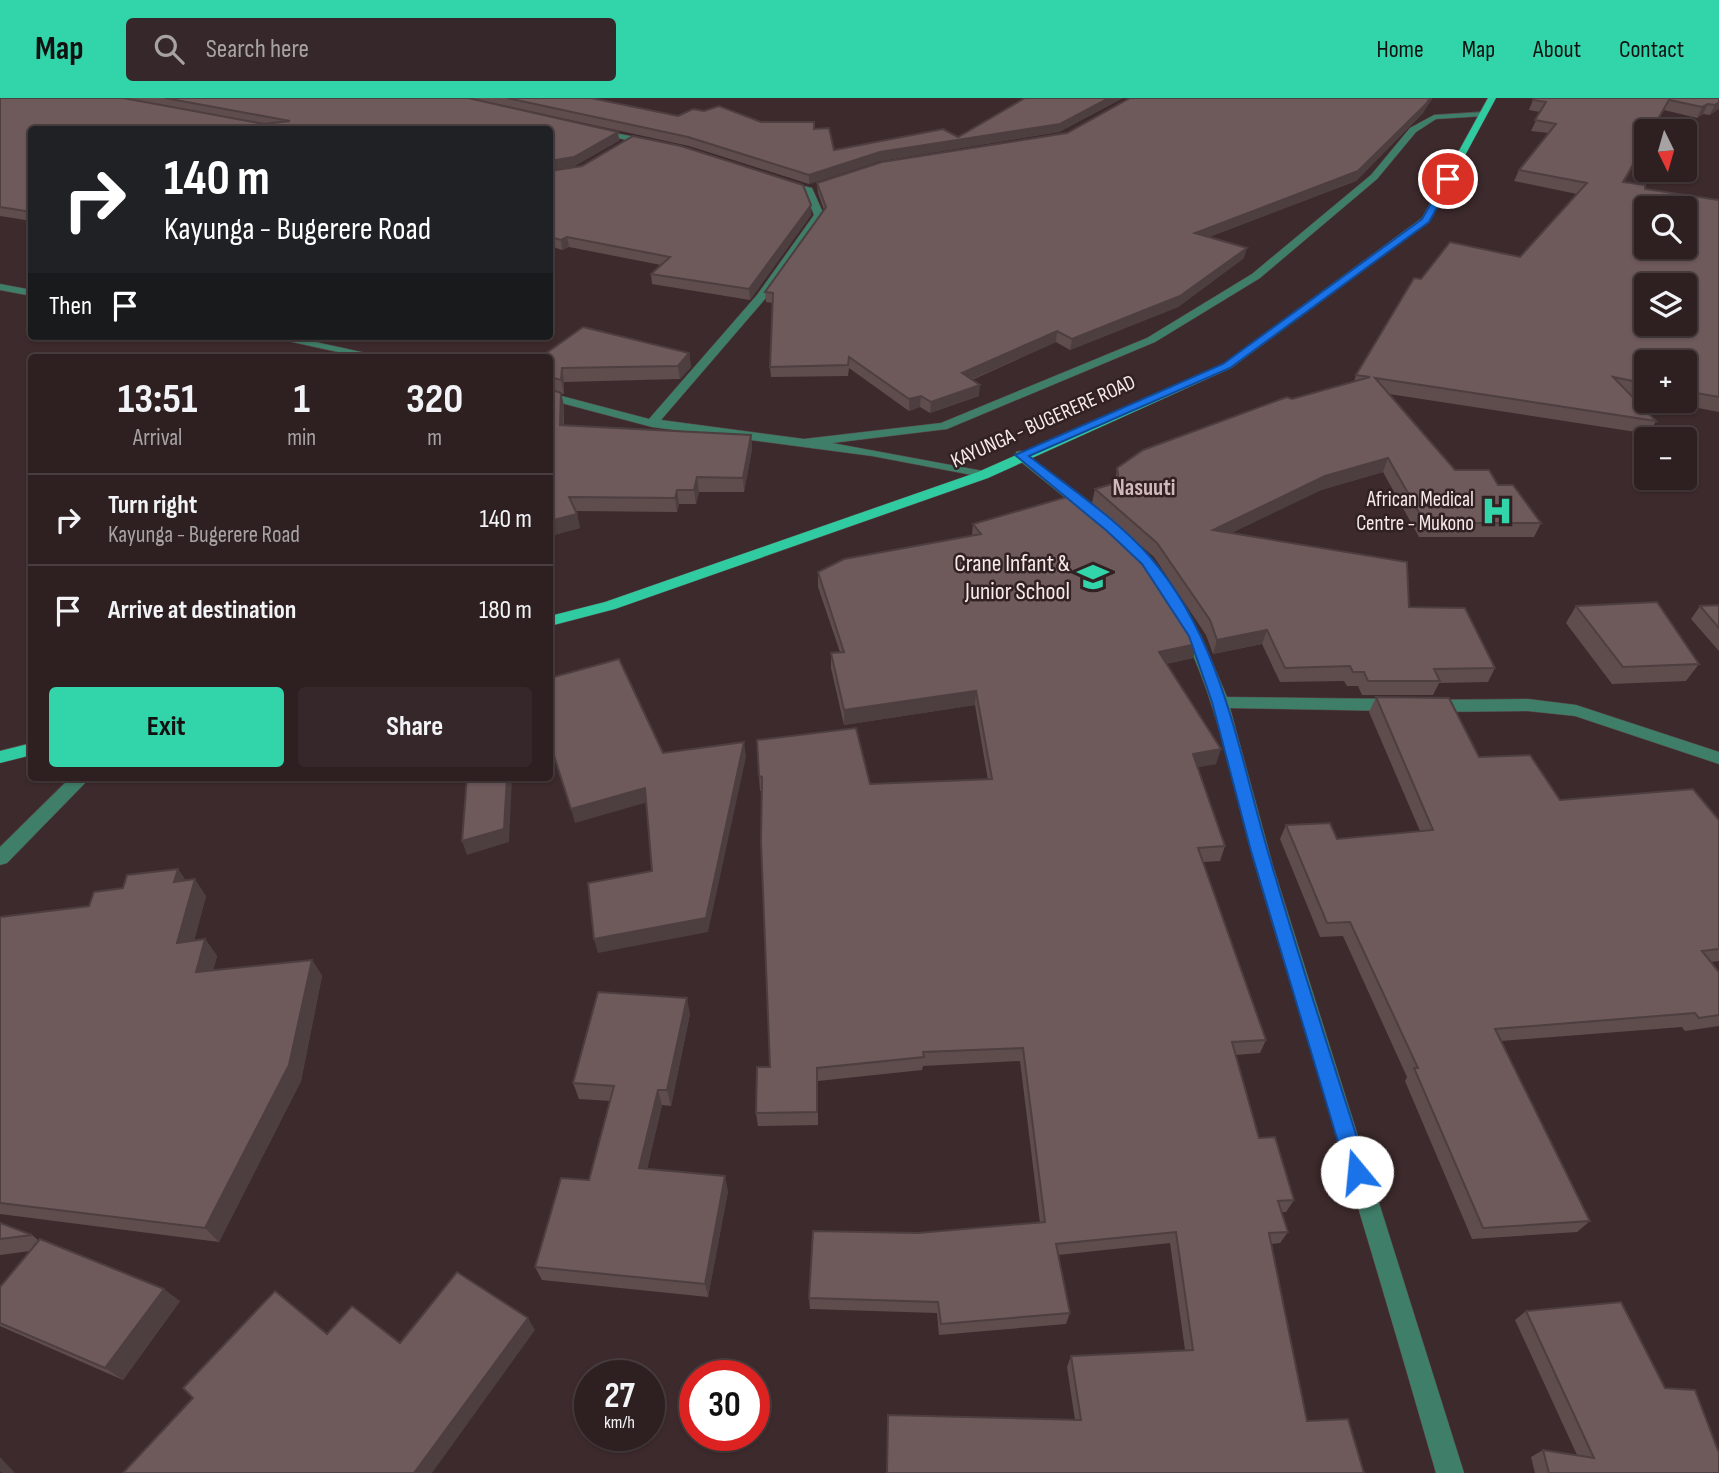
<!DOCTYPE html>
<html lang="en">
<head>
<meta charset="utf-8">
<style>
  body { margin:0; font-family:"Sofia Sans Condensed",sans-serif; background:#36282a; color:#f1f3f6; height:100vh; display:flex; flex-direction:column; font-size:26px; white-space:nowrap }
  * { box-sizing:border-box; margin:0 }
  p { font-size:23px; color:#a7a3a5 }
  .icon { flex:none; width:38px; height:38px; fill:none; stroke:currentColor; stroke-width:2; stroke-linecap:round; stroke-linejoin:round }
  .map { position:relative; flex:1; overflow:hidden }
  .panel { position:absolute; left:28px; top:256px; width:525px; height:427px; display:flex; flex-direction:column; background:#2e2021; border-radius:7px; box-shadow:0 2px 5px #0004,0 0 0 2px #493e3f }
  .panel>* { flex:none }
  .hud { position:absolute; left:28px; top:28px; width:525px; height:214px; border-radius:7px; box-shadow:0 2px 5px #0004,0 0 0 2px #493e3f; background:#202124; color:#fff; overflow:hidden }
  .needle { width:46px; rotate:175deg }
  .buttons { position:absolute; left:1634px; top:21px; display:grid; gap:14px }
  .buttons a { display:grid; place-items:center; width:63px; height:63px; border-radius:7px; background:#2e2021; box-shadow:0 2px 5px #0004,0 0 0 2px #493e3f; font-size:35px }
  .speed { position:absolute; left:574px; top:1262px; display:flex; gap:14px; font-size:35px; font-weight:700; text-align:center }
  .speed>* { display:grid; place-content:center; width:91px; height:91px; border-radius:50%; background:#2e2021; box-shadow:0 2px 5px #0004,0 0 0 2px #493e3f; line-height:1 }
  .speed small { font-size:18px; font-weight:400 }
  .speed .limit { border:10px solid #d22; background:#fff; color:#111 }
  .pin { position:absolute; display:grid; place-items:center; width:60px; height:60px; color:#fff; margin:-30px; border:4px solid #fff; border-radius:50%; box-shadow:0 2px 7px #0007 }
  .me { position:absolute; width:77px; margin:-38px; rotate:343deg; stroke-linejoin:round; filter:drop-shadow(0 0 5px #0008) }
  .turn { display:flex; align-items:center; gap:24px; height:147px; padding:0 21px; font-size:32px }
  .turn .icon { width:91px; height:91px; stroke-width:2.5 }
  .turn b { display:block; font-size:49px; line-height:60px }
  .then { display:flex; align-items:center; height:66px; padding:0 21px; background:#0003; gap:14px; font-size:26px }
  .eta { display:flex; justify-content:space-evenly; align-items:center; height:119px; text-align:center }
  .eta b { font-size:42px; font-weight:700; line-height:49px }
  .button { display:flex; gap:14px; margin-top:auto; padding:14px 21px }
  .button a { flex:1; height:80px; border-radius:7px; background:#32d4a9; color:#111; font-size:28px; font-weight:700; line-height:80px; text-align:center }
  .button a+a { background:#36282a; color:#f1f3f6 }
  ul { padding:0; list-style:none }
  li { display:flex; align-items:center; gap:21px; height:91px; padding:0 21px; border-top:2px solid #493e3f }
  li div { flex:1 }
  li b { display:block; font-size:26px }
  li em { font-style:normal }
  header { display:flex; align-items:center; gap:42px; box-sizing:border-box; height:98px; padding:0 35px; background:#32d4a9; color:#111 }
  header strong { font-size:33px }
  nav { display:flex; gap:38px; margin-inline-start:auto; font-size:24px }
  .search { width:490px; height:63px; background:#36282a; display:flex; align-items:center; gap:18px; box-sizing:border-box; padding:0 24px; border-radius:7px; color:#a7a3a5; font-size:26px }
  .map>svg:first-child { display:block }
</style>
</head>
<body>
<header>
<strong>Map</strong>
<div class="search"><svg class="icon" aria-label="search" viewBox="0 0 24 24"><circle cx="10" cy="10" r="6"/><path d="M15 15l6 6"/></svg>Search here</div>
<nav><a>Home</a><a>Map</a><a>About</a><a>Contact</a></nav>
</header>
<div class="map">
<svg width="1719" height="1375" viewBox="0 0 1719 1375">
  <rect width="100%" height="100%" fill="#3d2a2c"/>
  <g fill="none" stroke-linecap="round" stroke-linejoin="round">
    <defs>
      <g id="minor">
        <polygon points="1482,14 1485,18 1436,21 1416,34 1377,81 1260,180 1155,244 947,331 832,345 983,373 990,377 988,380 872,358 652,329 550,302 550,295 649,321 757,197 814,117 805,94 779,86 779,82 812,90 824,117 765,201 661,322 804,341 941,325 1147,240 1252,176 1371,77 1410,30 1434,17"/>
        <polygon points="594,31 651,42 655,45 651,48 597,35"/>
        <polygon points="0,186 32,192 32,198 0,192"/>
        <polygon points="265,238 288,238 384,259 361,259"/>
        <polygon points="1021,353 1094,409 1094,415 1084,415 1016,360 1016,354"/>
        <path d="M1179,508l5,2 19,32 24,57 167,2 8,6 -8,6 -164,-3 43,158 191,607h-28c-56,-196 -116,-392 -175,-587 -29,-94 -41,-190 -90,-275z"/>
        <polygon points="1528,601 1576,607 1719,654 1719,666 1575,618 1528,613 1429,614 1421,608 1429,602"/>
        <polygon points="71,679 91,679 7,765 0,767 0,749"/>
      </g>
      <g id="major">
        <polygon points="1488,0 1496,0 1429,124 1231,270 988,380 615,511 550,528 550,518 605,504 978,374 1223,266 1422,120"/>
        <polygon points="32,645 32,657 0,665 0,653"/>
      </g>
    </defs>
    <!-- minor casing -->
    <use href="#minor" stroke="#5b494b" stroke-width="1"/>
    <!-- major casing -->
    <use href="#major" stroke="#5b494b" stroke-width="1"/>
    <!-- minor -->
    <use href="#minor" fill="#3f7e69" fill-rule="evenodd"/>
    <!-- major -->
    <use href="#major" fill="#31cba1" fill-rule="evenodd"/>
  </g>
  <!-- wall -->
  <g fill="#5f4d4e">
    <polygon points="0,0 468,0 618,34 619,43 32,32 32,123 0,118"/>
    <polygon points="470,0 591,0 678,18 761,24 814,31 834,52 958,39 1025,0 1123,0 1059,34 880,63 809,86 689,48"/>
    <polygon points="1719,0 1710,17 1703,16 1697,20 1664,12 1652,33 1647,33 1647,44 1624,84 1645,91 1719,102 1719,314 1661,303 1685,303 1685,264 1647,264 1647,300 1630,297 1656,323 1649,336 1389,296 1455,372 1498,387 1541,425 1534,439 1419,439 1383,374 1321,392 1231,435 1409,509 1495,570 1488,584 1439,585 1433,597 1362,597 1358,588 1347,588 1344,583 1280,584 1262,546 1213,556 1206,537 1154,459 1092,405 1095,391 1115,385 1117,370 1292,301 1354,284 1356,277 1421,181 1520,159 1577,96 1514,83 1519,72 1548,35 1531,33 1540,14 1529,12 1533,2"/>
    <polygon points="1423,15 1356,83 1209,139 1244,160 1178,209 1070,252 1056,244 972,282 979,298 930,315 920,309 909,313 849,270 848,278 771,279 770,269 772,205 766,204 765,194 824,112 818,95 817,85 1067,35"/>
    <polygon points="550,73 811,117 750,202 652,186 651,176 661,167 569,149 562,152 550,148"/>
    <polygon points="689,255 691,269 680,281 564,284 564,296 561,295 564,308 564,327 751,337 752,351 744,394 699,394 696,406 679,406 677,414 576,413 580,430 550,438 550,259"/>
    <polygon points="973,426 1193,560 1166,566 1216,666 1197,669 1225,748 1220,763 1203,764 1266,942 1260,955 1235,957 1259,1040 1294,1102 1286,1114 1282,1114 1288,1134 1280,1145 1271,1146 1307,1323 1364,1375 887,1375 888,1317 1075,1322 1067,1269 1071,1258 1185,1252 1170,1145 1058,1157 1070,1215 1066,1226 939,1237 937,1215 810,1211 809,1200 918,1135 1040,1125 1020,963 923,968 922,972 818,983 818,1027 758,1028 756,1015 770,969 762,693 760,693 759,678 870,686 988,682 975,607 844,627 831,570 831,555 840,554 818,489 818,474 972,437"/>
    <polygon points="1719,507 1719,553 1691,521 1700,508"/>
    <polygon points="1576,508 1699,566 1686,583 1612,586 1566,525"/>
    <polygon points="1376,599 1479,659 1560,702 1719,722 1719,863 1711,864 1719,874 1719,928 1685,933 1682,929 1501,943 1590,1123 1577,1134 1472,1141 1405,983 1407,979 1343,838 1320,839 1280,741 1286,727 1337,741 1420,733 1369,614"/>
    <polygon points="186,782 206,798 194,843 205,841 217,858 213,872 312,862 322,878 301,983 219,1144 0,1116 0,819 89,808"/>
    <polygon points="690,916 671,1008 662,1007 647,1071 728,1093 708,1199 542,1182 535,1169 589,1082 610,1003 579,1001 573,985"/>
    <polygon points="0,1125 32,1137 38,1142 180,1203 123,1282 0,1228 0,1189 30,1153 0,1157"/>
    <polygon points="1526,1213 1665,1290 1719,1375 1535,1375 1531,1359 1543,1352 1577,1357 1515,1222"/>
  </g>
  <!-- shaded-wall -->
  <g fill="#4d3e40">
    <polygon points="1109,0 1123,0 1059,34 880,63 809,86 809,77 880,54 1060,26"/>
    <polygon points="1430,0 1433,0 1423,15 1356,83 1193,145 1195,135"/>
    <polygon points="1719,4 1719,11 1710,17 1715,7"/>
    <polygon points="1708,6 1703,16 1697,20 1702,9"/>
    <polygon points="618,34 619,43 575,68 550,73 550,63"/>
    <polygon points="1647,42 1647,44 1618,95 1623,84"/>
    <polygon points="811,107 811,117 750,202 749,191"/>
    <polygon points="567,139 569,149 562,152 561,142"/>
    <polygon points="1247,150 1244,160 1178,209 1070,252 1072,241"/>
    <polygon points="1057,233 1056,244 961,286 962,275"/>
    <polygon points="689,255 691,269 680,281 678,268"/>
    <polygon points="562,270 564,284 564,296 561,282"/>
    <polygon points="980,287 979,298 930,315 931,304"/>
    <polygon points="561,295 564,308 563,341 560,327"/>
    <polygon points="921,298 920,309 909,313 909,301"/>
    <polygon points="751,337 752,351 744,394 743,380"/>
    <polygon points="1388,360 1383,374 1321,392 1209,446 1213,432 1325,378"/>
    <polygon points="697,379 699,394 696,406 694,392"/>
    <polygon points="677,392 679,406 677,414 675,400"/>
    <polygon points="577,416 580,430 550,438 550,423"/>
    <polygon points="1267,532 1262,546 1213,556 1217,542"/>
    <polygon points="1197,546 1193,560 1155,568 1159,554"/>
    <polygon points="976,593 975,607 844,627 844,612"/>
    <polygon points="744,644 746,659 708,834 598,855 594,841 706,820"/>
    <polygon points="1221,651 1216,666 1188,671 1193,656"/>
    <polygon points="507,679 512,679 509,744 467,757 462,743"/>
    <polygon points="645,690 648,704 575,725 571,711"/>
    <polygon points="178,771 190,788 174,784"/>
    <polygon points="195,781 206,798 189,861 177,845"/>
    <polygon points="205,841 217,858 208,891 196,874"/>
    <polygon points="312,862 322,878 301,983 219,1144 205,1130"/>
    <polygon points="687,900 690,916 671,1008 667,992"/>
    <polygon points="658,992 662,1007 644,1085 639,1070"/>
    <polygon points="725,1078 728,1093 708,1199 705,1186"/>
    <polygon points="164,1191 180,1203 123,1282 105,1270"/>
    <polygon points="528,1220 535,1232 432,1375 414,1375"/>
    <polygon points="0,1359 15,1375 2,1375 0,1373"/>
  </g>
  <!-- building -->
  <g fill="#6e595b" stroke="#4d3e40" stroke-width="2" fill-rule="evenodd">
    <polygon points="0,0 123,0 264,26 290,23 165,0 468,0 618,34 574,59 550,63 550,32 32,32 32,114 0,109"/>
    <polygon points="507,0 591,0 678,18 693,11 704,13 719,8 761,24 814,24 814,31 829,30 834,52 943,31 958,39 1025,0 1109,0 1060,26 880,54 809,77 688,39"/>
    <polygon points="1130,0 1430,0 1426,6 1358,73 1195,135 1247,150 1180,198 1072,241 1057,233 962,275 980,287 931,304 921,298 909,301 849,259 848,267 770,269 773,195 765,194 826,109 817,85 882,64 1067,35"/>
    <path d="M1534,0h185v4l-4,3 -7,-1 -6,3 -33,-7 -18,31h-4v9l-24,42 22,3v4l74,11v197l-34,-6v-29h-38v22l-34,-7 43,44 -281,-43 80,92h34l9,15h15l28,38h-116l-37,-65 -63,18 -112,54 194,32 2,45 56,1 30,60 -61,1 6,12h-72l-4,-9h-11l-3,-6 -65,2 -18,-38 -50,10 -7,-20 -53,-77 -62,-54 24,-7 -2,-14 26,-18 144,-53 5,2 78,-22 -14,-2 58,-97 7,1 29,-37 70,15 67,-74 -68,-13 37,-46 -21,-4 11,-18 -13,-2zM1647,110h38v39h-38zM1647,187h38v39h-38z"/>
    <polygon points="633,38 681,48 803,87 811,107 749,191 651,176 670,159 567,139 561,142 550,139 550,73 582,68"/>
    <polygon points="583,229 689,255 678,268 562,270 561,282 550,279 550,259 541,259"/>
    <polygon points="550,291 561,295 560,327 751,337 743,380 697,379 694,392 677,392 675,400 569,399 577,416 550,423"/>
    <polygon points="1077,396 1143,453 1190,524 1197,546 1159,554 1221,651 1193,656 1225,748 1198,750 1266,942 1232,944 1259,1040 1275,1039 1294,1102 1278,1103 1288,1134 1269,1135 1307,1323 1348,1321 1364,1375 887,1375 888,1317 1081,1322 1071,1258 1193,1252 1176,1134 1056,1146 1070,1215 941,1226 938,1204 809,1200 813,1133 918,1135 1045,1124 1023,950 923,954 924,959 817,970 817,1014 756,1015 757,969 770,969 761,744 762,679 759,678 757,642 856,630 870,686 992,681 976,593 844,612 831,555 844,554 818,474 844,461 981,436 973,426"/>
    <polygon points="1657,504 1699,566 1623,569 1576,508"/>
    <polygon points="1719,507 1719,530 1700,508"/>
    <polygon points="619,561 663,655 744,644 706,820 594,841 588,785 652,773 645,690 571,711 550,645 550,580"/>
    <polygon points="1376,599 1449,600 1479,659 1530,657 1560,702 1693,691 1719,722 1719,851 1702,853 1719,874 1719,917 1699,920 1695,915 1495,931 1590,1123 1483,1130 1414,970 1418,970 1350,824 1327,825 1286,727 1330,725 1337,741 1433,732"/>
    <polygon points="467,679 507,679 504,731 462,743"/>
    <polygon points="178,771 174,784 195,781 177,845 205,841 196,874 312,862 289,967 205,1130 0,1105 0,819 89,808 94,794 123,790 127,777"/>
    <polygon points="598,894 687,900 667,992 658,992 639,1070 725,1078 705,1186 535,1169 561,1080 589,1082 614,988 573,985"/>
    <polygon points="0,1125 32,1137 0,1141"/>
    <polygon points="40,1141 164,1191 105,1270 0,1225 0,1189"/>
    <polygon points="457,1174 528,1220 414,1375 123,1375 193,1300 183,1290 275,1193 327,1236 352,1208 400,1245"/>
    <polygon points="1621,1204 1665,1290 1695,1292 1719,1355 1719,1375 1549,1375 1543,1352 1594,1360 1526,1213"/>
  </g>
  <!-- route -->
  <path fill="#1a73e8" stroke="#114b97" stroke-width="2" d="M1446,79l7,2 -24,43 -199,146 -201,88c41,32 88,63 122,102 71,83 87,192 117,294 31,107 66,213 100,320l-3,7 -8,3 -7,-3 -3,-7 -96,-321 -39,-149 -23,-66 -47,-72 -35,-33 -92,-76 208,-91 199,-145z"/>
  <!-- icons -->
  <defs>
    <symbol id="hospital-bare" viewBox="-9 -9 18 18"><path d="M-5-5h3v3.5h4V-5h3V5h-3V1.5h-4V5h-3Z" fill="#32d4a9" stroke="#322122" stroke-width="2.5" paint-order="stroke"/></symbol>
    <symbol id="school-bare" viewBox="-9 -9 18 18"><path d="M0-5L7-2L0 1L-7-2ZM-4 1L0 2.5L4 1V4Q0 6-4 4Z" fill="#32d4a9" stroke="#322122" stroke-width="2.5" paint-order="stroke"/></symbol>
  </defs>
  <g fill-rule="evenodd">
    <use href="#hospital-bare" x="1475" y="391" width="44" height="44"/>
    <use href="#school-bare" x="1071" y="457" width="44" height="44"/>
  </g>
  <g text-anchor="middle" stroke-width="5" stroke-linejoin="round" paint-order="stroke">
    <!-- far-street labels -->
    <g font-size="21" fill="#f7eaeb" stroke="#322122">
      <text transform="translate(1043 323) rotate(-24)" y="7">KAYUNGA - BUGERERE ROAD</text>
    </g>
    <!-- far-poi labels -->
    <g font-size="21" fill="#f7eaeb" stroke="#322122" text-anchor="end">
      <text x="1474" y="408">African Medical<tspan x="1474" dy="24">Centre - Mukono</tspan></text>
    </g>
    <!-- far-quarter labels -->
    <g font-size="23" font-weight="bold" fill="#d2b9bb" stroke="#322122">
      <text x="1144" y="397">Nasuuti</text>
    </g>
    <!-- poi labels -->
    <g font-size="24" fill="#f7eaeb" stroke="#322122" text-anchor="end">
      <text x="1070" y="473">Crane Infant &amp;<tspan x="1070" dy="28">Junior School</tspan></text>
    </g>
  </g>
</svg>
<div class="buttons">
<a><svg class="needle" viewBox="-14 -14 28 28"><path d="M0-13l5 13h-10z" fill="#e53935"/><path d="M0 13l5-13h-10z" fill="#a7a3a5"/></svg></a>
<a><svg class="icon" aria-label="search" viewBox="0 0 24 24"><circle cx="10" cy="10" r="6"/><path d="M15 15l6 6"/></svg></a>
<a><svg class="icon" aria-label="layers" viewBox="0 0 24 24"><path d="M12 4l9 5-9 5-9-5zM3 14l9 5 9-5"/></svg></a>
<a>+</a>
<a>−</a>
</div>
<div class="speed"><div>27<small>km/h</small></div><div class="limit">30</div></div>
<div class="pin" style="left:1448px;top:81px;background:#d93025"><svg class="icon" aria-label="arrive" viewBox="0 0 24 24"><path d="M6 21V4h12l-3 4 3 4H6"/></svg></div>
<svg class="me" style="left:1357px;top:1074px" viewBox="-20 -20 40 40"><circle r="19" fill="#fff"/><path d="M0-13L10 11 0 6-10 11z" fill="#1a73e8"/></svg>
<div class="hud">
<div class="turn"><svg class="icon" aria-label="right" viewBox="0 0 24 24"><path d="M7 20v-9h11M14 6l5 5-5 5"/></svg><div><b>140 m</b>Kayunga - Bugerere Road</div></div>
<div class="then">Then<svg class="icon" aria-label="arrive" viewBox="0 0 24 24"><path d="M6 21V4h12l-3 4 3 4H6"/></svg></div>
</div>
<section class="panel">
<div class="eta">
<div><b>13:51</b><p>Arrival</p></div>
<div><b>1</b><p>min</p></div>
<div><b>320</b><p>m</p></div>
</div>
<ul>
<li><svg class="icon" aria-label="right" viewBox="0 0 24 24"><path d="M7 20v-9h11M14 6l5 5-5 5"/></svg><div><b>Turn right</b><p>Kayunga - Bugerere Road</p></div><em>140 m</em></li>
<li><svg class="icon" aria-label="arrive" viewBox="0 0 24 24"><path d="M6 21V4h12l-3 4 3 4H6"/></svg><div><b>Arrive at destination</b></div><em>180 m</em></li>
</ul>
<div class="button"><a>Exit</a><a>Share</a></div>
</section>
</div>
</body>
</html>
